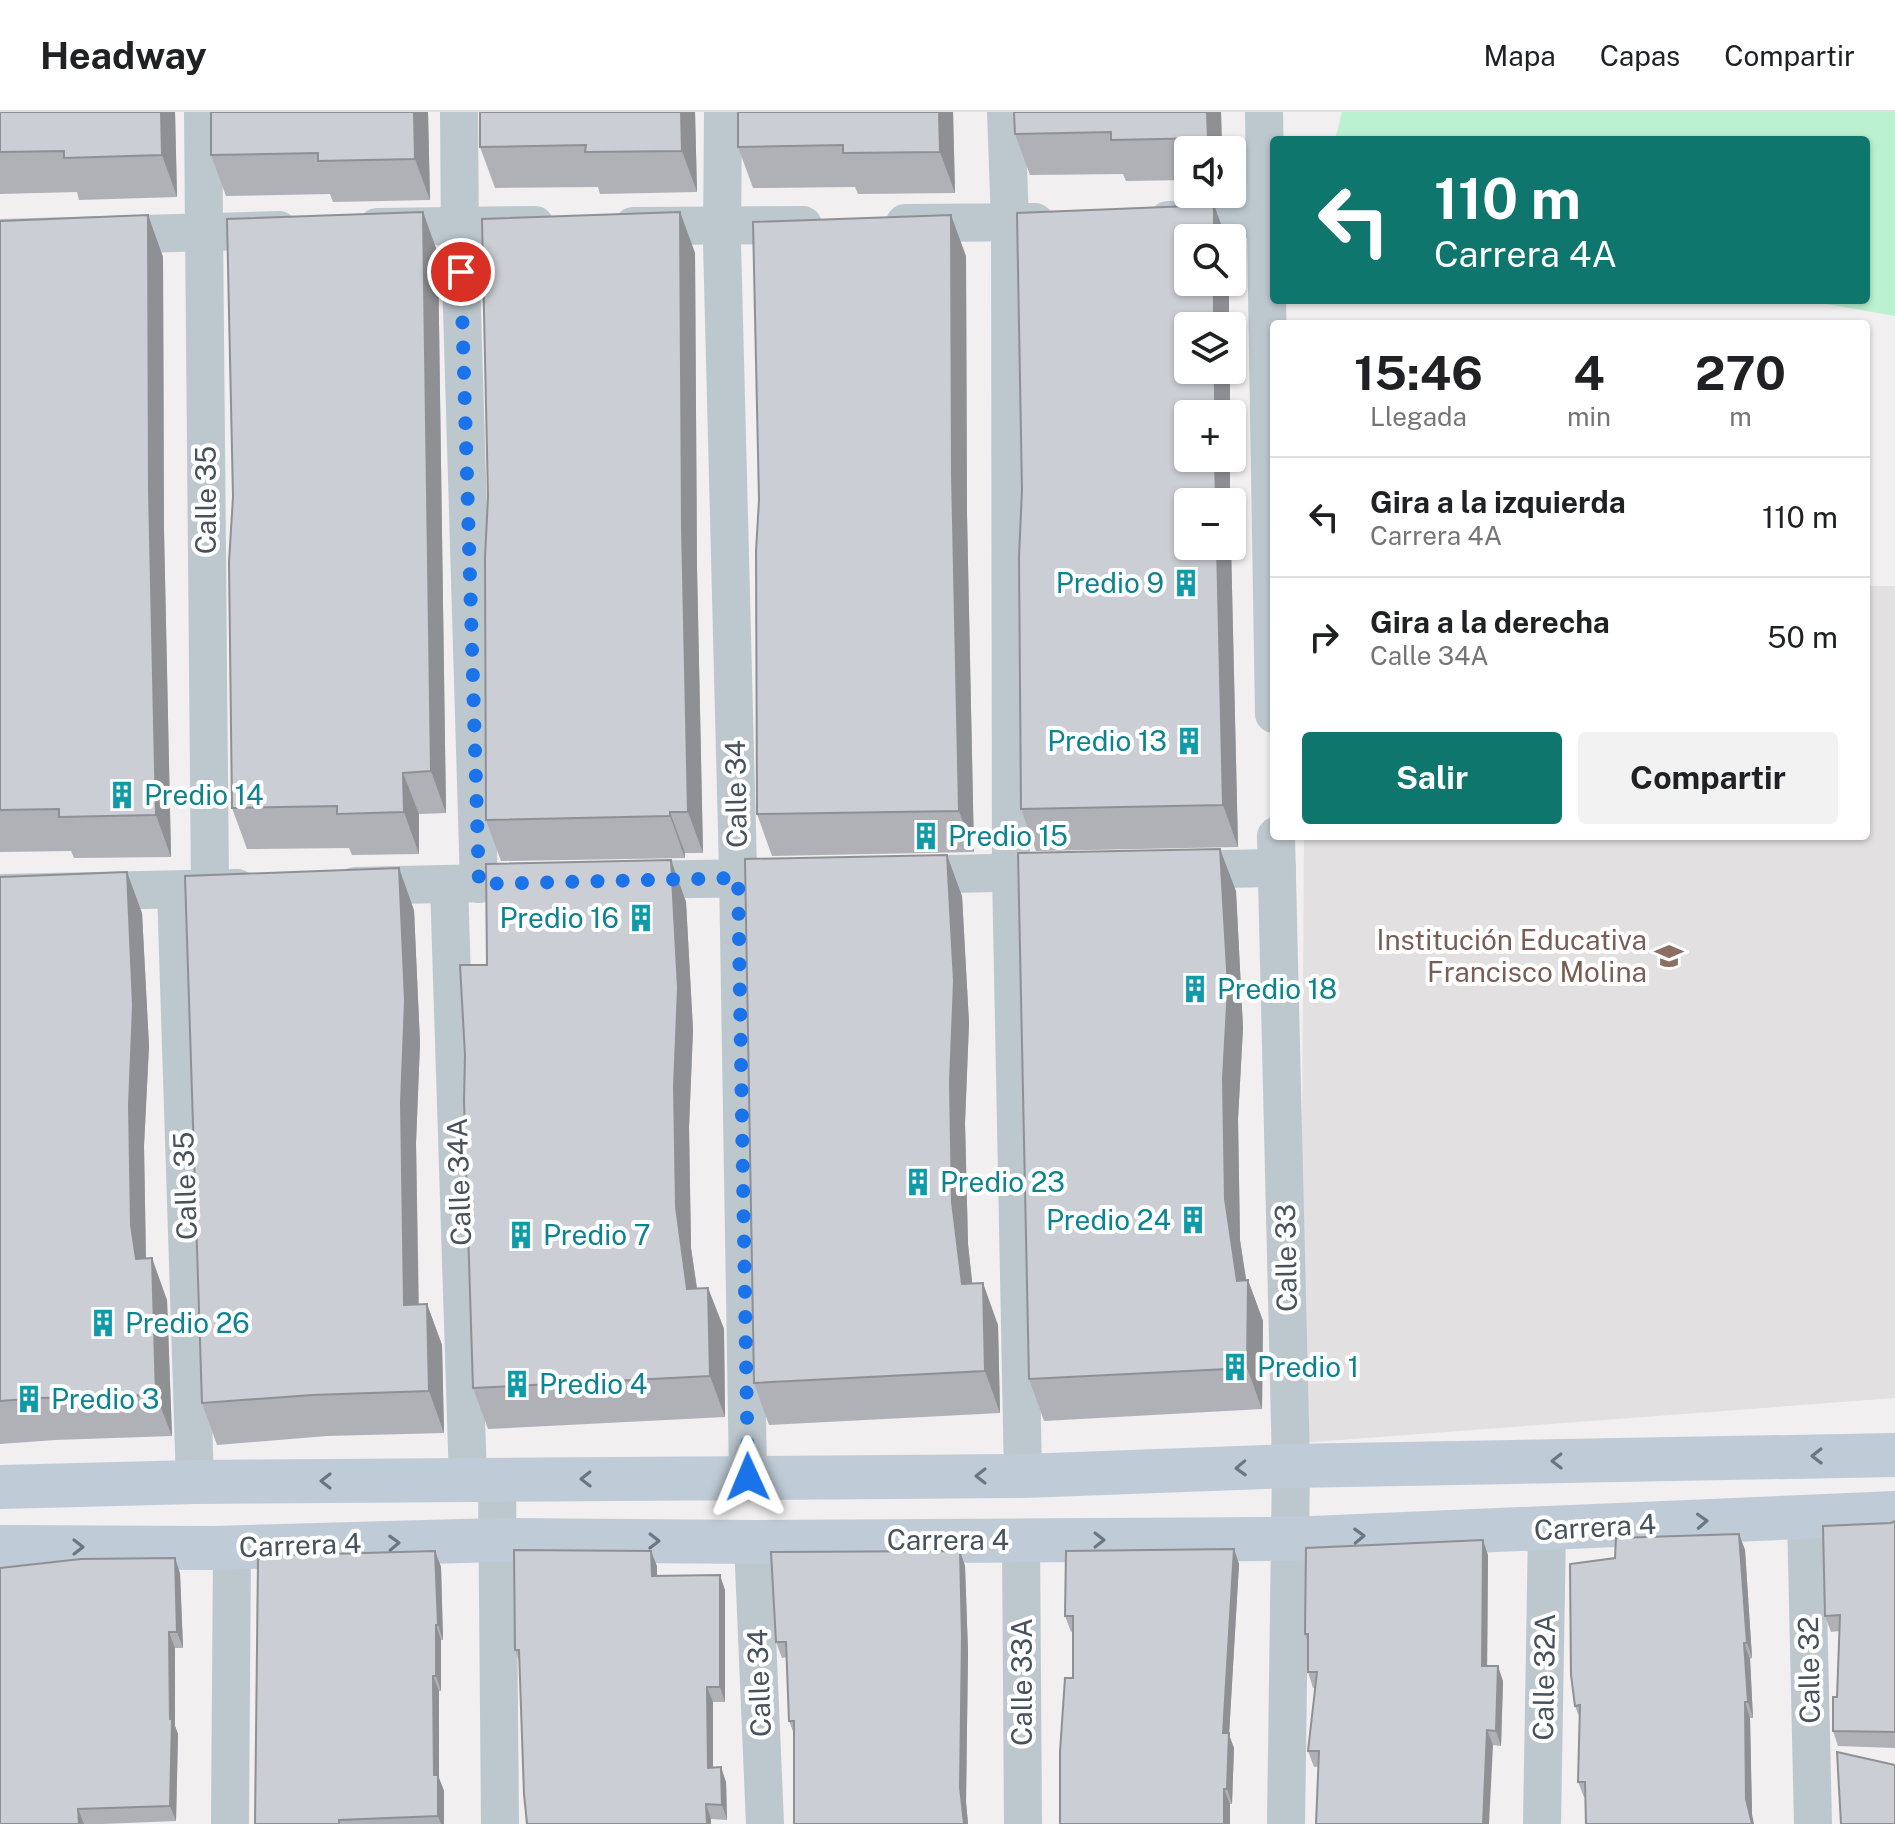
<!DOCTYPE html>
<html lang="es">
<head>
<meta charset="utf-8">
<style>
  body { margin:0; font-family:"Public Sans",sans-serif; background:#f2f2f2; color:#202124; height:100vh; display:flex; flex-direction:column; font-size:30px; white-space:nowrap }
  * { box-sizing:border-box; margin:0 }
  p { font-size:26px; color:#757577 }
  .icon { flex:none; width:44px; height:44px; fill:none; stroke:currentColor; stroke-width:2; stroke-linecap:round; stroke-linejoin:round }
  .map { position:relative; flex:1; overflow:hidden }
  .details { position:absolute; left:1270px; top:208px; width:600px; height:520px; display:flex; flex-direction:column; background:#fff; border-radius:8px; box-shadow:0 2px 6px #0004 }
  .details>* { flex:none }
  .top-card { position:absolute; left:1270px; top:24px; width:600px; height:168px; border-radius:8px; box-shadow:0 2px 6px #0004; background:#0f766e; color:#fff; overflow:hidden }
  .tools { position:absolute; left:1174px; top:24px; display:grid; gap:16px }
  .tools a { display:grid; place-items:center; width:72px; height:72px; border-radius:8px; background:#fff; box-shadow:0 2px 6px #0004; font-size:40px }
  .pin { position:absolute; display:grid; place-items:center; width:68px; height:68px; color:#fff; margin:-34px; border:4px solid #fff; border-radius:50%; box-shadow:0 2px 8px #0007 }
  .me { position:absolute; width:88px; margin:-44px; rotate:359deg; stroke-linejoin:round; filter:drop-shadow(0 0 6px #0008) }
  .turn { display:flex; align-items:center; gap:28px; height:168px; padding:0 32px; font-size:36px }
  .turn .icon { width:104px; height:104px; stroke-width:2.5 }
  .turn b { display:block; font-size:56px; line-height:68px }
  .eta { display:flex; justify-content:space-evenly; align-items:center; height:136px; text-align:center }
  .eta b { font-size:48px; font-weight:700; line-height:56px }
  .action { display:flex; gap:16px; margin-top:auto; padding:16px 32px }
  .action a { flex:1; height:92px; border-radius:8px; background:#0f766e; color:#fff; font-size:32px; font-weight:700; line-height:92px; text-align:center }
  .action a+a { background:#f2f2f2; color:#202124 }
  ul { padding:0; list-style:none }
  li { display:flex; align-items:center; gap:24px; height:120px; padding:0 32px; border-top:2px solid #e0e0e0 }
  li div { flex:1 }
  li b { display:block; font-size:30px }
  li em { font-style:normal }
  header { display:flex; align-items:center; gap:48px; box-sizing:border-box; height:112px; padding:0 40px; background:#fff; border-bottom:2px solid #e0e0e0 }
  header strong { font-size:38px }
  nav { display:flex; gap:44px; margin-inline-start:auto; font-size:28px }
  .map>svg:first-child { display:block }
</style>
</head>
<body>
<header>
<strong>Headway</strong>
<nav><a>Mapa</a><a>Capas</a><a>Compartir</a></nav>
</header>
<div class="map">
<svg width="1895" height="1712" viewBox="0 0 1895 1712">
  <rect width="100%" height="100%" fill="#f1efef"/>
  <!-- education -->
  <polygon fill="#e2e0e1" points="1866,474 1895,474 1895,1286 1300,1331 1304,724 1866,724"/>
  <!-- green -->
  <polygon fill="#bbf1ce" points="1342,0 1895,0 1895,204 1804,188 1866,188 1866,28 1335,28"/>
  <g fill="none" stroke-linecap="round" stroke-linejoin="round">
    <!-- minor -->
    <g stroke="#bcc7ce" stroke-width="38">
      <polyline points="203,0 210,777"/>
      <polyline points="459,0 460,130 479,772"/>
      <polyline points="723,0 722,130 738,758 748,1365"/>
      <polyline points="1006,0 1010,110 1011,761 1023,1364"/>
      <polyline points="1264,0 1274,602"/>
      <polyline points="1168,108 1266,107"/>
      <polyline points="905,111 1035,110"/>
      <polyline points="633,114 803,113"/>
      <polyline points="377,115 535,113"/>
      <polyline points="0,126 279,118"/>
      <polyline points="1276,724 1291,1354 1286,1712"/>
      <polyline points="1175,758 1277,756"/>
      <polyline points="903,763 1037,760"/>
      <polyline points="627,768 761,766"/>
      <polyline points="449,772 468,1369"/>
      <polyline points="355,774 537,770"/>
      <polyline points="176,778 195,1370"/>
      <polyline points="0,781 237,776"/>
      <polyline points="497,1369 500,1712"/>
      <polyline points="1806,1404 1813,1712"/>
      <polyline points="1021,1428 1023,1712"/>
      <polyline points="753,1430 765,1712"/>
      <polyline points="230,1712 232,1436"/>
      <polyline points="1542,1712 1547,1417"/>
    </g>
    <!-- secondary -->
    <g stroke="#bfcbd6" stroke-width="44">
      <polyline points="0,1375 195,1370 1023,1364 1291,1354 1895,1343"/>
      <polyline points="0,1435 214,1436 497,1428 753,1430 1289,1427 1895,1401"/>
    </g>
  </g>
  <!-- wall -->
  <g fill="#afb1b6">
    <polygon points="0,0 175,0 177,85 79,88 77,80 0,82"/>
    <polygon points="428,0 430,88 333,90 330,82 226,84 211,43"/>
    <polygon points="695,0 697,80 600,82 598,75 495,76 480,35"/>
    <polygon points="953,0 955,81 858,82 855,75 753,76 738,35"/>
    <polygon points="1221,0 1222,38 1188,38 1188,68 1126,69 1123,62 1030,63 1015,22"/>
    <polygon points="1214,93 1226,126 1188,126 1188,170 1229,170 1229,214 1188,214 1188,258 1230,258 1230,302 1188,302 1188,346 1230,346 1230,390 1188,390 1188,434 1231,434 1238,735 1036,739 1021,697 1019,445 1022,378 1017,101"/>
    <polygon points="423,100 438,142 446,701 419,702 419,742 352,743 349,736 247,737 232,696"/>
    <polygon points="680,100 695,141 697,456 703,741 685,741 685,746 501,749 486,708"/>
    <polygon points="148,103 163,145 164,419 171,745 74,746 71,739 0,740 0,109"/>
    <polygon points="966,144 967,403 974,740 772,744 757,702"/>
    <polygon points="671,748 686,790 693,918 689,1015 691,1136 697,1176 708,1176 724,1217 725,1305 488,1317 473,1276 487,853"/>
    <polygon points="0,765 142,801 149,934 144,1034 146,1147 167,1188 172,1324 55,1328 0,1332"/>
    <polygon points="1236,779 1243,916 1238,1007 1240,1128 1246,1168 1248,1168 1263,1209 1262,1297 1044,1309 1029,1267"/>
    <polygon points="962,784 969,911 965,1011 968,1132 972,1172 998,1213 1000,1301 769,1313 754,1271"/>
    <polygon points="414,798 420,931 416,1031 419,1192 427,1192 442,1233 444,1321 327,1324 217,1333 202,1291"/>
    <polygon points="1895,1409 1895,1636 1838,1634 1833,1619 1837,1585 1840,1519 1831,1520 1825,1504"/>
    <polygon points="1739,1422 1745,1438 1752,1546 1750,1547 1753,1606 1750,1606 1752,1702 1584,1685 1578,1670 1580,1607 1575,1594 1615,1446"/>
    <polygon points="1234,1437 1239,1452 1229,1623 1234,1636 1232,1692 1230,1692 1073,1566 1073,1519 1071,1520 1065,1504"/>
    <polygon points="435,1439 441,1455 443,1528 441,1528 441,1579 439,1579 439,1666 444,1679 444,1712 255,1712"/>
    <polygon points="960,1439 965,1454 968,1540 966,1690 968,1712 794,1712 794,1622 789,1609 787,1545 782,1546 776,1530"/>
    <polygon points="1488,1443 1487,1554 1503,1569 1501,1634 1493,1633 1314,1655 1308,1639 1315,1576 1313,1576 1308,1560 1308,1532 1305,1522"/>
    <polygon points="657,1454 657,1464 725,1478 725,1590 713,1590 713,1655 726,1670 727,1708 711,1707 519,1549 515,1538"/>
    <polygon points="180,1461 183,1536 175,1536 175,1614 178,1622 176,1709 102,1712 0,1712"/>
  </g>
  <!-- shaded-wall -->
  <g fill="#8e9094">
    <polygon points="161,0 175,0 177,85 162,43"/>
    <polygon points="414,0 428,0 430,88 415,47"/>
    <polygon points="681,0 695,0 697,80 682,39"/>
    <polygon points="939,0 953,0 955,81 940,40"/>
    <polygon points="1207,0 1221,0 1222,38 1212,38 1208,26"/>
    <polygon points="1214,93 1226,126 1214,126"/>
    <polygon points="423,100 438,142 446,701 431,659"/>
    <polygon points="680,100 695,141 697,456 703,741 688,700 682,415"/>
    <polygon points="148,103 163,145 164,419 171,745 156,703 149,378"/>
    <polygon points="951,103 966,144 967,403 974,740 959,699 952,362"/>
    <rect x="1214" y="170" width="15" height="44"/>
    <rect x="1215" y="258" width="15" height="44"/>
    <polygon points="1215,346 1230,346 1230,390 1216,390"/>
    <polygon points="1217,434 1231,434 1238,735 1223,693"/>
    <polygon points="403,661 419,702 419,742 404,700"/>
    <polygon points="670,700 685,741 685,746 670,704"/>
    <polygon points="1220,737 1236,779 1243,916 1238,1007 1240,1128 1248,1180 1248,1168 1263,1209 1262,1297 1247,1256 1237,1169 1225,1087"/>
    <polygon points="947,743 962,784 969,911 965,1011 968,1132 977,1214 962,1172 952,1090"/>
    <polygon points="671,748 686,790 693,918 689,1015 691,1136 703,1218 687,1177 676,1095"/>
    <polygon points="399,756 414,798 420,931 416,1031 419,1234 404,1193"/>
    <polygon points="127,760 142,801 149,934 144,1034 146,1155 136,1147 131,1113"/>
    <polygon points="152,1146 167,1188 172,1324 156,1283"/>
    <polygon points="983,1171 998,1213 1000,1301 985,1259"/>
    <polygon points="708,1176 724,1217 725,1305 710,1264"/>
    <polygon points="427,1192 442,1233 444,1321 429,1279"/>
    <polygon points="1739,1422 1745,1438 1752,1546 1747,1531"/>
    <polygon points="1483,1428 1488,1443 1487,1569 1482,1554"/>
    <polygon points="1234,1437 1239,1452 1229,1623 1234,1636 1232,1692 1227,1677 1223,1621"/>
    <polygon points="435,1439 441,1455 443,1528 438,1513"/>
    <polygon points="651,1439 657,1454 657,1480 652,1464"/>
    <polygon points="960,1439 965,1454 968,1540 966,1690 968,1712 964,1712 960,1675"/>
    <polygon points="175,1446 180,1461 183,1536 177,1520"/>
    <polygon points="720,1463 725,1478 725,1590 720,1575"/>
    <polygon points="436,1513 441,1528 441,1579 436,1564"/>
    <polygon points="169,1520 175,1536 175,1614 178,1622 176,1709 170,1694"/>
    <polygon points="1744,1531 1750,1547 1753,1606 1748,1590"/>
    <polygon points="1498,1554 1503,1569 1501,1634 1496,1619"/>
    <polygon points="433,1564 439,1579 439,1666 444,1679 444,1712 441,1712 438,1704 434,1663"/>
    <polygon points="707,1575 713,1590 713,1671 708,1656"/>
    <polygon points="1745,1590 1750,1606 1752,1702 1754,1712 1752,1712 1746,1687"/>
    <polygon points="1487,1618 1493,1633 1489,1712 1483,1712"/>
    <polygon points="721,1655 726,1670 727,1708 722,1693"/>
    <polygon points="1224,1677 1230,1692 1230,1712 1224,1712"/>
    <polygon points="706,1692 711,1707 711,1712 707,1712"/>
    <polygon points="78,1697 84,1712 79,1712"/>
  </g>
  <!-- building -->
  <g fill="#cbced4" stroke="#8e9094" stroke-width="2">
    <polygon points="0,0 161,0 162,43 64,46 64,39 0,40"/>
    <polygon points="211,0 414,0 415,47 318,49 318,41 211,43"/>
    <polygon points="480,0 681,0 682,39 585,40 586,33 480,35"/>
    <polygon points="738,0 939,0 940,40 843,41 843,33 738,35"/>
    <polygon points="1014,0 1207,0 1208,26 1111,28 1111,20 1015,22"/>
    <polygon points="1214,93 1214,126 1188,126 1188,170 1214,170 1214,214 1188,214 1188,258 1215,258 1215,302 1188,302 1188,346 1215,346 1216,390 1188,390 1188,434 1217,434 1223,693 1021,697 1019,445 1022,378 1017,101"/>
    <polygon points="423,100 431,659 403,661 404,700 337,702 337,694 232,696 229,450 233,385 227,107"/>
    <polygon points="680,100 682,415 688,700 670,700 670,704 486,708 485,446 488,385 482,107"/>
    <polygon points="148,103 149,378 156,703 59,705 59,697 0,698 0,109"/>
    <polygon points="951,103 952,362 959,699 757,702 756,439 759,388 753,110"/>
    <polygon points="1220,737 1228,875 1223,966 1225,1087 1237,1169 1248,1168 1247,1256 1029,1267 1018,741"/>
    <polygon points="947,743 954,869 950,970 952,1090 962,1172 983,1171 985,1259 754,1271 745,747"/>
    <polygon points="671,748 678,876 674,974 676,1095 687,1177 708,1176 710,1264 473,1276 464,989 465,943 460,853 487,853 486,752"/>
    <polygon points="399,756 405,889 401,990 404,1193 427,1192 429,1279 312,1283 202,1291 185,764"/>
    <polygon points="127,760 133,893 129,993 131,1113 136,1147 152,1146 156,1283 40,1286 0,1289 0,765"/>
    <polygon points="1895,1409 1895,1620 1833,1619 1833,1585 1837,1585 1840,1503 1825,1504 1823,1414 1891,1411"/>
    <polygon points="1739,1422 1747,1531 1744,1531 1748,1590 1745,1590 1746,1687 1752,1712 1586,1712 1585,1670 1578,1670 1580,1593 1575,1594 1571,1563 1570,1452 1615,1446 1616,1426"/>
    <polygon points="1483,1428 1482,1554 1498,1554 1496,1619 1487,1618 1483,1712 1316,1712 1319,1639 1308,1639 1317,1560 1308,1560 1308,1522 1305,1522 1306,1436"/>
    <polygon points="1234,1437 1223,1621 1229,1621 1227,1677 1224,1677 1224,1712 1060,1712 1060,1640 1065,1566 1073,1566 1073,1504 1065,1504 1066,1439"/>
    <polygon points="514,1438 651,1439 652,1464 720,1463 720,1575 707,1575 708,1656 721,1655 722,1693 706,1692 707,1712 527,1712 524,1682 519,1538 515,1538"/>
    <polygon points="435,1439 438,1513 436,1513 436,1564 433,1564 434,1663 438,1663 438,1704 339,1708 339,1712 255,1712 258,1447 293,1443"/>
    <polygon points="960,1439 962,1525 960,1675 964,1712 794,1712 794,1609 789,1609 786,1530 776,1530 771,1440"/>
    <polygon points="175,1446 177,1520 169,1520 170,1607 172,1607 170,1694 78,1697 79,1712 0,1712 0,1456 81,1447"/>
    <polygon points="1837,1640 1895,1653 1895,1712 1841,1712"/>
  </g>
  <!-- one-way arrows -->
  <defs><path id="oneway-chevron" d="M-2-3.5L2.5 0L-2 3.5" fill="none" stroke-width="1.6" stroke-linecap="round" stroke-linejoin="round" transform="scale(2)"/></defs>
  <g stroke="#6a7781">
    <use href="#oneway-chevron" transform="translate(1817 1344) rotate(179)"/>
    <use href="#oneway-chevron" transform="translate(1557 1349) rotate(179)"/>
    <use href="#oneway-chevron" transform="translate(1241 1356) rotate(178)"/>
    <use href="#oneway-chevron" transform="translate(981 1364) rotate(180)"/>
    <use href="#oneway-chevron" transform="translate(586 1367) rotate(179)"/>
    <use href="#oneway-chevron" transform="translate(326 1369) rotate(180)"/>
    <use href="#oneway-chevron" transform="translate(1702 1409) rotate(-3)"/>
    <use href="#oneway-chevron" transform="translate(1359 1424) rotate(-2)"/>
    <use href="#oneway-chevron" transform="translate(1099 1428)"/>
    <use href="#oneway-chevron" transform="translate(654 1429) rotate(1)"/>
    <use href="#oneway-chevron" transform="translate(394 1431) rotate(-2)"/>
    <use href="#oneway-chevron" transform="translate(78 1435)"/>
  </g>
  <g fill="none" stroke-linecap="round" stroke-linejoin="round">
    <!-- route -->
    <polyline stroke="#1a73e8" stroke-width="14" stroke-dasharray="0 25.2" points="461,160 479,772 738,766 748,1365"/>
  </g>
  <!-- icons -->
  <defs>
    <symbol id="building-bare" viewBox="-9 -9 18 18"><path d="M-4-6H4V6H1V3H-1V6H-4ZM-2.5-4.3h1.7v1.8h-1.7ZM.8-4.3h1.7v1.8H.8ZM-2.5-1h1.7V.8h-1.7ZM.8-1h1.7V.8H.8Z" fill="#0f9aa8" stroke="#fff" stroke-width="2.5" paint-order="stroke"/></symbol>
    <symbol id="school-bare" viewBox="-9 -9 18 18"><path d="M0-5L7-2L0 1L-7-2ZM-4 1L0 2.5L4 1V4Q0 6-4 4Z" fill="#8d6e63" stroke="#fff" stroke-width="2.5" paint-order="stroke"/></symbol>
  </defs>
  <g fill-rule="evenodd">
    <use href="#building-bare" x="1166" y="451" width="40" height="40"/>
    <use href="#building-bare" x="1169" y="609" width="40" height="40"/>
    <use href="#building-bare" x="102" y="663" width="40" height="40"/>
    <use href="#building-bare" x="906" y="704" width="40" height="40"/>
    <use href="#building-bare" x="621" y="786" width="40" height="40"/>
    <use href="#school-bare" x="1649" y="824" width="40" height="40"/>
    <use href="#building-bare" x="1175" y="857" width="40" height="40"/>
    <use href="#building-bare" x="898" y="1050" width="40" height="40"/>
    <use href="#building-bare" x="1173" y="1088" width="40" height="40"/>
    <use href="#building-bare" x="501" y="1103" width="40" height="40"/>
    <use href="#building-bare" x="83" y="1191" width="40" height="40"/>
    <use href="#building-bare" x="1215" y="1235" width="40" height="40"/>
    <use href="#building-bare" x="497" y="1252" width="40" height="40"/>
    <use href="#building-bare" x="9" y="1267" width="40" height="40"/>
  </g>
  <g text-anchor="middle" stroke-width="8" stroke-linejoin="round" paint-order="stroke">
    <!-- street labels -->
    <g font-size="28" fill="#46535d" stroke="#fff">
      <text transform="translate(206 388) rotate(-90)" y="10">Calle 35</text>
      <text transform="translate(736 682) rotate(-91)" y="10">Calle 34</text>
      <text transform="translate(459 1070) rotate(-92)" y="10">Calle 34A</text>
      <text transform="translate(185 1074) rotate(-92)" y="10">Calle 35</text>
      <text transform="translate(1286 1146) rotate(-91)" y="10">Calle 33</text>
      <text transform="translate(1595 1415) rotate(-3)" y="10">Carrera 4</text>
      <text x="948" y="1438">Carrera 4</text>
      <text transform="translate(300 1433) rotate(-2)" y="10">Carrera 4</text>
      <text transform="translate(1809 1558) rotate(-91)" y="10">Calle 32</text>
      <text transform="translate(1544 1565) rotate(-89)" y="10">Calle 32A</text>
      <text transform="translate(1022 1570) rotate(-90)" y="10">Calle 33A</text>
      <text transform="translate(759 1571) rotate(-92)" y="10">Calle 34</text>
    </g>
    <!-- culture labels -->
    <g font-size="28" fill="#0d838f" stroke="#fff" text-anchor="start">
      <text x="1164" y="481" text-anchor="end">Predio 9</text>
      <text x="1167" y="639" text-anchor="end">Predio 13</text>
      <text x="144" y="693">Predio 14</text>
      <text x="948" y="734">Predio 15</text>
      <text x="619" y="816" text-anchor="end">Predio 16</text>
      <text x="1217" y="887">Predio 18</text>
      <text x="940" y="1080">Predio 23</text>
      <text x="1171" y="1118" text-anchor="end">Predio 24</text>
      <text x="543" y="1133">Predio 7</text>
      <text x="125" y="1221">Predio 26</text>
      <text x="1257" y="1265">Predio 1</text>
      <text x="539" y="1282">Predio 4</text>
      <text x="51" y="1297">Predio 3</text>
    </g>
    <!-- education labels -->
    <g font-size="28" fill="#785e54" stroke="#fff" text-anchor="end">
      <text x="1647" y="838">Institución Educativa<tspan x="1647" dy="32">Francisco Molina</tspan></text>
    </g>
  </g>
</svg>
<div class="tools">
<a><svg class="icon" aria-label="sound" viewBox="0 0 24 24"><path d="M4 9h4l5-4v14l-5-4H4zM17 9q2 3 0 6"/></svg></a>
<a><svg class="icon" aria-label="search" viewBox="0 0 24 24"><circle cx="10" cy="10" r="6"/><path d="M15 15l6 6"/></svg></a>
<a><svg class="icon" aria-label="layers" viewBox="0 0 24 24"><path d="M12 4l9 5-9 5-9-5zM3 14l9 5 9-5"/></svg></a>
<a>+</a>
<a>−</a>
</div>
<div class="pin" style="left:461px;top:160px;background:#d93025"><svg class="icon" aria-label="arrive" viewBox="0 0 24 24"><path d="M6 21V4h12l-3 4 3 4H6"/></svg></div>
<svg class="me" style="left:748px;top:1365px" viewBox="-20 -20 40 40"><path d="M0-17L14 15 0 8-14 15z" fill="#1a73e8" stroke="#fff" stroke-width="4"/></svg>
<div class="top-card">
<div class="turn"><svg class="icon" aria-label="left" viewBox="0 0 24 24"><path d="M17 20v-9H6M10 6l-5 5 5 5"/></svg><div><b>110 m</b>Carrera 4A</div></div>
</div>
<section class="details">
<div class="eta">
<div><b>15:46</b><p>Llegada</p></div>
<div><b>4</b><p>min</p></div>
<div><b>270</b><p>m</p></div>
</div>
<ul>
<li><svg class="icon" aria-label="left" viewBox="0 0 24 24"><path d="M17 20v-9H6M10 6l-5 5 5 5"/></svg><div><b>Gira a la izquierda</b><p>Carrera 4A</p></div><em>110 m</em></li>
<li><svg class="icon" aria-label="right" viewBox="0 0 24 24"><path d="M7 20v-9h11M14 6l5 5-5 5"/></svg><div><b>Gira a la derecha</b><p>Calle 34A</p></div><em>50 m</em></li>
</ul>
<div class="action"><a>Salir</a><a>Compartir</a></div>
</section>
</div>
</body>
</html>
